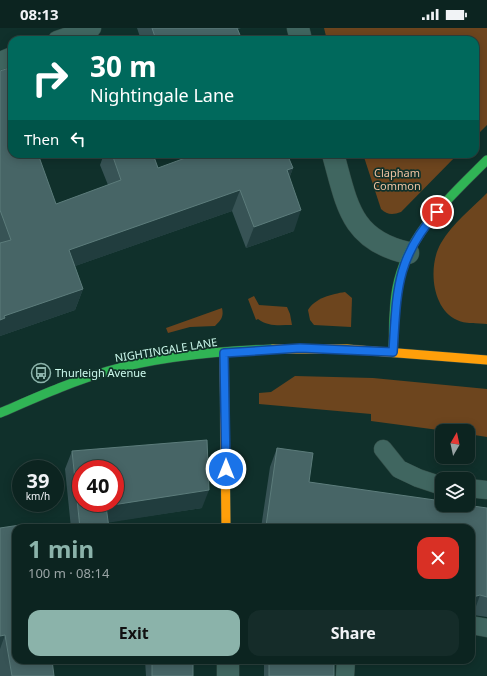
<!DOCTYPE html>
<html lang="en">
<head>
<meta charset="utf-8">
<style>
  body { margin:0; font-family:"Noto Sans",sans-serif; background:#152c29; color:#f1f3f6; height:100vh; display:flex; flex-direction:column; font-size:15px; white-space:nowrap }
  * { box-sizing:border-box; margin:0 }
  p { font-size:13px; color:#9aa4a5 }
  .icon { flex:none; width:22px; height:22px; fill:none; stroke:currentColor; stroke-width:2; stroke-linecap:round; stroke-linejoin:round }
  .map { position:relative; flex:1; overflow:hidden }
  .details { position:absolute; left:12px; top:496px; width:463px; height:140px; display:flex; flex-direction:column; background:#0c2420; border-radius:12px; box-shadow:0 2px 10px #0003,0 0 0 1px #2c413e }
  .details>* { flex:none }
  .hud { position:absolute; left:8px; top:8px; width:471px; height:122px; border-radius:12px; box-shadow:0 2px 10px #0003,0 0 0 1px #2c413e; background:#00695c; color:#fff; overflow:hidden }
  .needle { width:26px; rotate:9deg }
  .fabs { position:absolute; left:435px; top:396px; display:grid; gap:8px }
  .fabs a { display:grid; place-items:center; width:40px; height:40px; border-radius:8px; background:#0c2420; box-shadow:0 2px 10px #0003,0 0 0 1px #2c413e; font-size:20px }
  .speed { position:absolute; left:12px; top:432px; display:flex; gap:8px; font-size:20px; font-weight:700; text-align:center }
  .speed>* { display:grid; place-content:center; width:52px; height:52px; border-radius:50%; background:#0c2420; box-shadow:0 2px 10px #0003,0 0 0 1px #2c413e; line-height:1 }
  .speed small { font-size:10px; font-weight:400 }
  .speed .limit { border:6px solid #d22; background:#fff; color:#111 }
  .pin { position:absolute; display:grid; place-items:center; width:34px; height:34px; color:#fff; margin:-17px; border:2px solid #fff; border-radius:50%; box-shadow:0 1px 4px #0007 }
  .me { position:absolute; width:44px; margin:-22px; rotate:0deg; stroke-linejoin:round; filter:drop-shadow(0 0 3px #0008) }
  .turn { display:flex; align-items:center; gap:14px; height:84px; padding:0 16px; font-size:18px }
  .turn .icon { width:52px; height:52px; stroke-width:2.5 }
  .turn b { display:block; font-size:28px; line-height:34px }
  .then { display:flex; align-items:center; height:38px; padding:0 16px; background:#0003; gap:8px; font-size:15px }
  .round { display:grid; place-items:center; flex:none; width:42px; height:42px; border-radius:12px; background:#152c29 }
  .head { display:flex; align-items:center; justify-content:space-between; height:68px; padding:0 16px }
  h1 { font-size:24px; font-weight:700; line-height:30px; color:#8bb3aa }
  .primary-button { display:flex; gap:8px; margin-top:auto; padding:8px 16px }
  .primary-button a { flex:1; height:46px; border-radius:12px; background:#8bb3aa; color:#111; font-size:16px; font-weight:700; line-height:46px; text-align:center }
  .primary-button a+a { background:#152c29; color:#f1f3f6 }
  .status { display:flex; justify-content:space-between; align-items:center; height:28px; padding:0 20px; background:#0c2420; direction:ltr }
  .status svg { height:11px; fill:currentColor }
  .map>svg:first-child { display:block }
</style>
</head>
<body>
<div class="status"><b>08:13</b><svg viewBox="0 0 49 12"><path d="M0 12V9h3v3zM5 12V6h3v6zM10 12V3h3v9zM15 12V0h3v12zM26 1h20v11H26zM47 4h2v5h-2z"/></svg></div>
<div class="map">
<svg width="487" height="648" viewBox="0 0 487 648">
  <rect width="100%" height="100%" fill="#10302b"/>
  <!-- green -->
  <g fill="#6d451e">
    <polygon points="324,0 487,0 487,97 475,109 475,12 327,12"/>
    <path d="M363,126h95l-57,58c-8,3 -14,3 -20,-3z"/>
    <path d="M487,165v131c-9,-1 -23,0 -30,-4 -26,-12 -29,-55 -16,-77 11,-19 31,-35 46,-50z"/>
    <path d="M345,264l7,6 -1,29 -37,-2 -4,-5 -2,-10c7,-12 24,-16 37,-18z"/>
    <path d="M254,268l5,9 28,2 3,7 2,11c-12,0 -24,2 -34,-6l-2,1 -8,-21z"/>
    <path d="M222,280c2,9 -1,12 -7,18l-25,1 -22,6 -2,-5z"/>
    <polygon points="295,348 373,350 487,361 487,409 468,406 468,403 446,403 371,393 371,386 259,376 259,365 271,364"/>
  </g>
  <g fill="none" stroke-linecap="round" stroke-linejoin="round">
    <defs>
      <g id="lane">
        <polyline points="57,12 92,0"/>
        <polyline points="0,33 12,28"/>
        <polyline points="383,421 399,441 418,450 442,458"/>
        <polyline points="468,460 487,462"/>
        <polyline points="471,597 487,600"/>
        <polyline points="345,648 346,632"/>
      </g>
      <g id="street">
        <polyline points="298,0 301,12"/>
        <path d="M333,126c14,50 17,86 75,99"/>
        <polyline points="228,632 228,648"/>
      </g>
      <g id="fast">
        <path d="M393,324c1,-21 0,-43 4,-64 10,-54 53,-91 90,-128"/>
        <path d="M0,385c35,-15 70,-31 108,-42 52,-15 110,-20 165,-22"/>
      </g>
      <g id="slow">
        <polyline points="273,321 347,321 487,332"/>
        <polyline points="224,325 226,500"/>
      </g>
    </defs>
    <!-- lane casing -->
    <use href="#lane" stroke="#344e48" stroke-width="19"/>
    <!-- street casing -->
    <use href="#street" stroke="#344e48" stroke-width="23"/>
    <!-- fast casing -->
    <use href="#fast" stroke="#344e48" stroke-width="10"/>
    <!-- slow casing -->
    <use href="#slow" stroke="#344e48" stroke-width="10"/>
    <!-- lane -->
    <use href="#lane" stroke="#406660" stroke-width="18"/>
    <!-- street -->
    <use href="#street" stroke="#406660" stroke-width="22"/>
    <!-- fast -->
    <use href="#fast" stroke="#30b455" stroke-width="9"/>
    <!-- slow -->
    <use href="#slow" stroke="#ff9f0a" stroke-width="9"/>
  </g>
  <!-- wall -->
  <g fill="#375355">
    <polygon points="137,0 241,0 238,1 242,12 141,12"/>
    <polygon points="0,43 12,126 56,176 108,157 100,137 104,126 153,126 158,140 293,140 290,148 294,203 246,220 232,183 75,238 83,261 75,282 0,308"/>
    <polygon points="277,420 309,454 487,480 487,589 473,587 471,587 471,500 261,500 270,439"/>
    <polygon points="72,423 202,480 108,494 109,500 71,500 65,441"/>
    <polygon points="0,500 16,632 54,648 0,648"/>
    <polygon points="145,632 193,632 193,648 146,648"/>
    <rect x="264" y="632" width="70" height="16"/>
  </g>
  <!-- shaded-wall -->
  <g fill="#213d3e">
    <polygon points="293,140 285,161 287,142"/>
    <polygon points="240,162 232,183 61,243 69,222"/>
    <polygon points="301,182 294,203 246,220 254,199"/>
    <polygon points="83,261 75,282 0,308 0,292 4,288"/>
    <polygon points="209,462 202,480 100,496 106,478"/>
    <polygon points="266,498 277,500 265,500"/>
    <polygon points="480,567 473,587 471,587 471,574 473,569"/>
    <polygon points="5,607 0,621 0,608"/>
  </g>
  <!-- building -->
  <g fill="#476566" stroke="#5c7c7b" fill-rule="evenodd">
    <polygon points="152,0 237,0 242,12 156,12"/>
    <polygon points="12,39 12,126 38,126 56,176 121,152 112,126 153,126 158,140 196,126 287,126 293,140 287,142 301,182 254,199 240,162 69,222 83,261 4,288 5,290 0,292 0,215 11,212 0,182 0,43"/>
    <path d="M207,412l2,50 -103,16 3,22h-29l-8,-77zM81,441h34v34h-34z"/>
    <polygon points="277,420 313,425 309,454 442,473 442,477 466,477 487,480 487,569 480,567 473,569 471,569 471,500 277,500 266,498"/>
    <polygon points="20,497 21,500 16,500 16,632 52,632 54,648 12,648 5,607 0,608 0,500"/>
    <rect x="152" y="632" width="41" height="16"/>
    <rect x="269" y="632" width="65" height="16"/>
  </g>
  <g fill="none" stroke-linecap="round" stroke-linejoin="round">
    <defs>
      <path id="route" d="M226,441l-2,-116 76,-5 93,4c4,-59 2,-93 44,-140"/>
    </defs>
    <!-- route casing -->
    <use href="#route" stroke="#114b97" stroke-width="10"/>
    <!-- route -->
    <use href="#route" stroke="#1a73e8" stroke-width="7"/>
  </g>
  <!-- icons -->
  <defs>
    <symbol id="bus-ring" viewBox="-11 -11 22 22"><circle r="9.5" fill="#11312a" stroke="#8bb3aa" stroke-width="1.5"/><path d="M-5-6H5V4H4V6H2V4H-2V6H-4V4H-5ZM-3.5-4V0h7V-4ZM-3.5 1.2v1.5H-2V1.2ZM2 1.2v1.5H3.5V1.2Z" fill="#8bb3aa"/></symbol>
  </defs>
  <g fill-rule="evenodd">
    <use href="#bus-ring" x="30" y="334" width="22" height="22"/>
  </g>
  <g text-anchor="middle" stroke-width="3.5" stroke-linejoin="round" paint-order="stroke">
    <!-- park labels -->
    <g font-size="11" fill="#efc3a2" stroke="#11312a">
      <text x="397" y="149">Clapham<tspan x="397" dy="13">Common</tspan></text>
    </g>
    <!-- street labels -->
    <g font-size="11" fill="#cdfaee" stroke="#11312a">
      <text transform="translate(166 322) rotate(-9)" y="4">NIGHTINGALE LANE</text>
    </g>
    <!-- poi labels -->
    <g font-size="11" fill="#cdfaee" stroke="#11312a" text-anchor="start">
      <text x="55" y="349">Thurleigh Avenue</text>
    </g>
  </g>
</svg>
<div class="fabs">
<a><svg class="needle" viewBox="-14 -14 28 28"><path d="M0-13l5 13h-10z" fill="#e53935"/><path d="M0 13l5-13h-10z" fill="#9aa4a5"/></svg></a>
<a><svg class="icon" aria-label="layers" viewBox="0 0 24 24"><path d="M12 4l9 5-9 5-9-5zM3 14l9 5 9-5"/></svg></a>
</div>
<div class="speed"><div>39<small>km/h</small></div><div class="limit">40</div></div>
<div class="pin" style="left:437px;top:184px;background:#d93025"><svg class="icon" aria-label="arrive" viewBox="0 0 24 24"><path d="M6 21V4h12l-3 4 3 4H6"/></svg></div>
<svg class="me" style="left:226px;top:441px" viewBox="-20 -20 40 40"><circle r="17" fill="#1a73e8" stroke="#fff" stroke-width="3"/><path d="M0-11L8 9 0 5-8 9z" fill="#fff"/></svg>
<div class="hud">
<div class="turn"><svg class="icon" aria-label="right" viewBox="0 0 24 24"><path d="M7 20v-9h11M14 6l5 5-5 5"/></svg><div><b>30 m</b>Nightingale Lane</div></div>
<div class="then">Then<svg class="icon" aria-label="left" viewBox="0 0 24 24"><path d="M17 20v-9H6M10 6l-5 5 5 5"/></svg></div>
</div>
<section class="details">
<div class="head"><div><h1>1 min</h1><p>100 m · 08:14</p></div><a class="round" style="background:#d93025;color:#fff"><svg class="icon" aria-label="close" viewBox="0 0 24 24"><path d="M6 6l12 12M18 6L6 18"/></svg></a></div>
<div class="primary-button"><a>Exit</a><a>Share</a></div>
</section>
</div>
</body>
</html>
